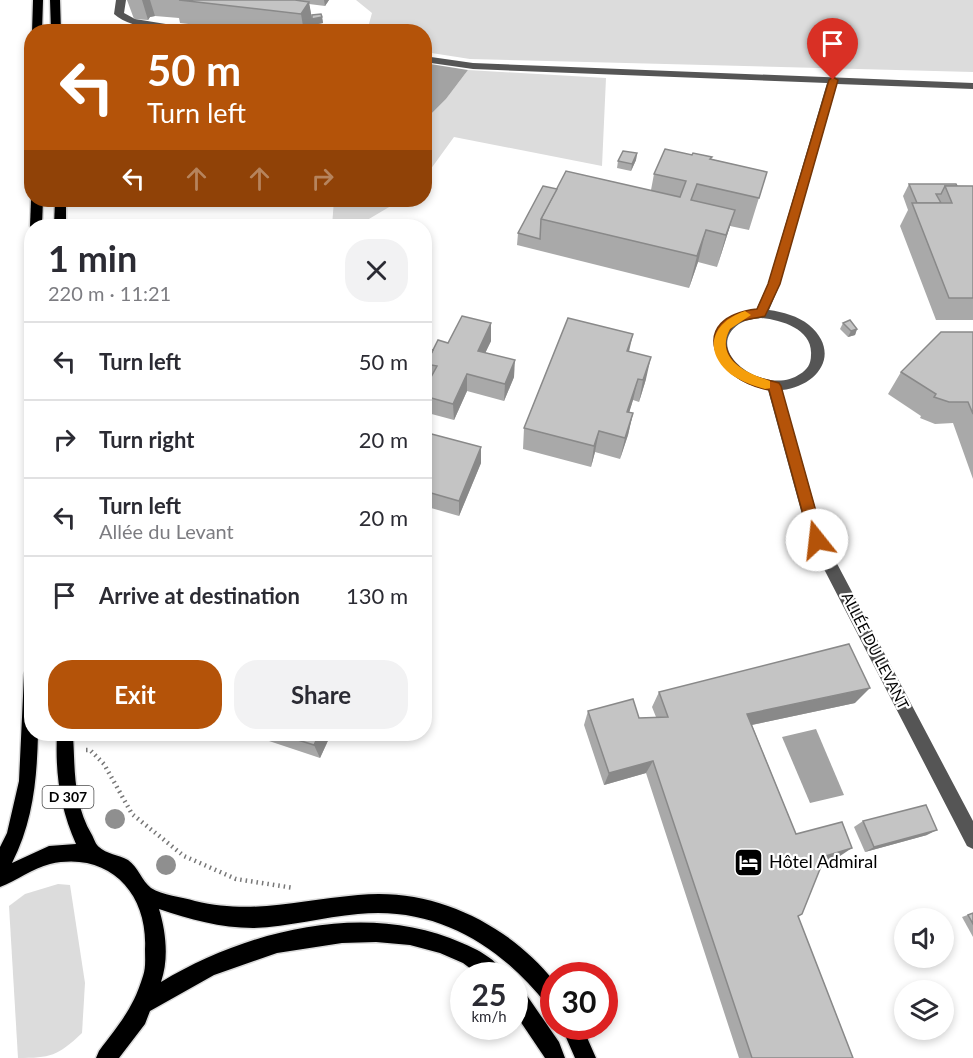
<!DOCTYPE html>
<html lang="en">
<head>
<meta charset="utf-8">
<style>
  body { margin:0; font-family:Lato,sans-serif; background:#f2f2f3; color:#2b2b33; height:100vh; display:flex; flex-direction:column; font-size:22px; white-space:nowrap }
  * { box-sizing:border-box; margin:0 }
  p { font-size:20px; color:#7c7c81 }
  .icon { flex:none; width:33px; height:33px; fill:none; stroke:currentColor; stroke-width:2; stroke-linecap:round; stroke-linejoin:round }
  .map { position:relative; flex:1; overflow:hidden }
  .side { position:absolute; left:24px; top:219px; width:408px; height:522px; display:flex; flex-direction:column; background:#fff; border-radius:24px; box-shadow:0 3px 9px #0003 }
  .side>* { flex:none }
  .guide { position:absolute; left:24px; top:24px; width:408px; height:183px; border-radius:24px; box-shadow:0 3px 9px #0003; background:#b45309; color:#fff; overflow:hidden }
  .controls { position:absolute; left:894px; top:908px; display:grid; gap:12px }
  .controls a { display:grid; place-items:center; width:60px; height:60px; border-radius:50%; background:#fff; box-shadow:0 3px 9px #0003; font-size:30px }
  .speed { position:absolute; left:450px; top:962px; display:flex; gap:12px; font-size:30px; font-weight:700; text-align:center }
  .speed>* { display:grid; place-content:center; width:78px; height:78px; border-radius:50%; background:#fff; box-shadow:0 3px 9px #0003; line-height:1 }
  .speed small { font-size:15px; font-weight:400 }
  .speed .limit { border:9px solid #d22; background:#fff; color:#111 }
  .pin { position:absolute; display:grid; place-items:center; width:51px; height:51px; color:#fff; margin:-62px -26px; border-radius:50% 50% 50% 0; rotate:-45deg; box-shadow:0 0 6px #0007 }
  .pin .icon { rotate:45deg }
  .me { position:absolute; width:66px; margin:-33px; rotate:344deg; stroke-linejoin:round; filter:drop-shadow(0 0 4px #0008) }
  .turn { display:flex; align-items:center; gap:21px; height:126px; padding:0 24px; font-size:27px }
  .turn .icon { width:78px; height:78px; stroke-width:2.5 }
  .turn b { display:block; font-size:42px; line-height:51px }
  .lanes { display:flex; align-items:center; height:57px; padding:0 24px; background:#0003; justify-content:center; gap:30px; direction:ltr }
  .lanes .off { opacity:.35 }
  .round { display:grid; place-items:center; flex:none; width:63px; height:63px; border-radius:24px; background:#f2f2f3 }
  .summary { display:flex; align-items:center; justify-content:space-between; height:102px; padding:0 24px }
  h1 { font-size:36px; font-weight:700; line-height:45px }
  .primary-button { display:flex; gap:12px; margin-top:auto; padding:12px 24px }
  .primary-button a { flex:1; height:69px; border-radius:24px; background:#b45309; color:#fff; font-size:24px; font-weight:700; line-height:69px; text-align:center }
  .primary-button a+a { background:#f2f2f3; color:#2b2b33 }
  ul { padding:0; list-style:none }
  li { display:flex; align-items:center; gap:18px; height:78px; padding:0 24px; border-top:2px solid #e1e1e2 }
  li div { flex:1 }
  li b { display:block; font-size:22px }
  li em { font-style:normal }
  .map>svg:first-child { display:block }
</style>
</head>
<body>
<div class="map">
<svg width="973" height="1058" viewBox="0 0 973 1058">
  <rect width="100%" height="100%" fill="#fff"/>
  <!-- green -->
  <g fill="#dcdcdc">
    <polygon points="356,0 973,0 973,72 470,59 425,52 424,32 367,31 372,13"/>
    <polygon points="468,70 606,78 602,166 454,137 425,177 425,120 446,99"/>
    <polygon points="334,200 401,200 357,226 332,226"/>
    <path d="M58,884l12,1 15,98 -3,50c-24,23 -32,25 -64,25l-9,-152 16,-12z"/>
  </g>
  <!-- water -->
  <g fill="#a3a3a3">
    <polygon points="424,63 468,70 446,99 425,120"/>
    <polygon points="816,729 844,795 810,803 782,737"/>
  </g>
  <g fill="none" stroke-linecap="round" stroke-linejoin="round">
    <defs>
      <g id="major">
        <polygon points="33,0 43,0 42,32 32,32"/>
        <polygon points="50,0 60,0 61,32 51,32"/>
        <polygon points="31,200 43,200 42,226 32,228 30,226"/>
        <polygon points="55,200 66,200 66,226 54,226"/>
        <path d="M32,667v67h6c-1,45 -5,88 -26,129l37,-17 27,-2c-16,-36 -21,-71 -19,-110h16c2,35 0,69 19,101 2,4 4,10 7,12 7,7 20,8 29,13 10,7 14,21 23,28 11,7 31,9 44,13 58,14 105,-1 163,-6 75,-8 149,28 196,86v27l-7,-3c-47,-60 -111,-99 -189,-91 -35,3 -70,13 -105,14 -32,0 -64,-9 -94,-19 7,23 10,50 2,73 87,-52 205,-82 301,-39 15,6 36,17 43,32h-26l-16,-12 -23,-10 -30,-8 -34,-3 -34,1 -65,10 -63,22 -64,36 -5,13 -26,34h-23l3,-7c20,-27 34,-42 44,-75 3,-8 2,-18 2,-27 3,-57 -37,-98 -95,-85 -17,4 -34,17 -50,23v-40l7,-14 12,-52 5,-106 2,-5z"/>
        <polygon points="514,984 521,987 559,1042 565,1058 545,1058 514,1012"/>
        <polygon points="561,1026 582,1026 596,1058 575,1058"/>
      </g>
    </defs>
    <!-- major casing -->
    <use href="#major" stroke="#dbdbdb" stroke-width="3"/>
    <!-- path -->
    <polyline stroke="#777" stroke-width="4.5" stroke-dasharray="1.5 4" stroke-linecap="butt" points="86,750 90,750 104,764 132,814 184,856 236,879 294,888"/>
    <!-- minor -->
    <g fill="#555" fill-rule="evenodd">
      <path d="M116,0h10l-2,13 11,6 80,13c-27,0 -80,1 -101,-18z"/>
      <path d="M424,56l49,7 500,20v6l-136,-5 -57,200 -11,26c14,2 29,6 40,15 33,28 9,61 -27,65l42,149 149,282v28l-6,-3 -158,-306 -41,-150c-12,-3 -23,-6 -34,-14 -21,-15 -28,-48 -1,-60 7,-3 16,-4 23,-6l12,-26 59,-201 -354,-14 -49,-7zM761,318c20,2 52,11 50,37 0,9 -4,15 -11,19 -33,24 -100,-23 -61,-50 6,-4 15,-5 22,-6z"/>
    </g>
    <!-- major -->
    <use href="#major" fill="#000" fill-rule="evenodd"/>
  </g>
  <!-- trees -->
  <g fill="#8f8f8f">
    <circle cx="115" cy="819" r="10"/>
    <circle cx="166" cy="865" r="10"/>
  </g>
  <!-- wall -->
  <g fill="#a9a9a9">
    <polygon points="127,0 329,0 325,6 309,4 312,19 322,17 323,23 313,25 309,32 255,32 180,23 179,18 155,16 150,17 148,20 134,19"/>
    <polygon points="637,153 636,160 631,171 617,168 618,161"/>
    <polygon points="711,159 767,172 749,230 730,226 717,267 698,262 689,288 517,245 518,233 557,189 651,190 654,174"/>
    <polygon points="909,184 973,186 973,320 936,320 900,226 908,210 903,196"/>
    <polygon points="491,323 491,341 485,353 514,377 504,401 467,391 454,420 424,412 424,390 429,381 424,380 424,348 433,350"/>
    <polygon points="843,323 857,329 855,335 848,337 840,329"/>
    <polygon points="973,332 973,479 953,423 935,424 920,418 921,416 888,394 901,372"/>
    <polygon points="629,352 646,379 639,402 633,400 629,412 633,413 628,435 620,459 595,452 591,467 523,449 524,428"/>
    <polygon points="424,432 481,447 481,463 459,516 424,506"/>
    <polygon points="659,692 855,703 752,725 796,834 837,858 821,862 798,916 853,1058 739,1058 646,773 604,785 584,725 588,711 639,718 656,717 652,707"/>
    <polygon points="248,734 331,734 320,758"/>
    <polygon points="863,821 927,835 865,852 854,827"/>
    <polygon points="973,913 973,937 962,917"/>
  </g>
  <!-- shaded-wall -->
  <g fill="#898989">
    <polygon points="142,0 150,0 155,16 150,17 148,20"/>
    <polygon points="324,0 329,0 325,6"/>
    <polygon points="309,2 312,19 322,17 323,23 313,25 309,32 304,32 301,14"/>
    <polygon points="637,153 636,160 631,171 632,164"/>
    <polygon points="735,210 725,242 717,267 726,235"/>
    <polygon points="706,230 698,262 689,288 697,256"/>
    <polygon points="491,323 491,341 478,368 478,351"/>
    <polygon points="857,329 855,335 848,337 851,331"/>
    <polygon points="633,334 628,356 627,351"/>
    <polygon points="651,357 646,379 639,402 643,380"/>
    <polygon points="515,360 514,377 504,401 505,384"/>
    <polygon points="467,374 467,391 454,420 453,404"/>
    <polygon points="638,379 633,400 623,433 627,412"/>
    <polygon points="633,413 628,435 620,459 625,438"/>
    <polygon points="599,431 595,452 591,467 594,446"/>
    <polygon points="481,447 481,463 459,516 459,501"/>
    <polygon points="870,688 855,703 737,728 747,714"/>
    <polygon points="319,734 331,734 320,758 314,745"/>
    <polygon points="653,761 646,773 604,785 609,773"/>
    <polygon points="937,830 927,835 865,852 874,847"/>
    <polygon points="852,848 837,858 805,867 819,858"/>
  </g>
  <!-- building -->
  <g fill="#c4c4c4" stroke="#898989" stroke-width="1.5">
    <polygon points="179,0 295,0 309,2 301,14"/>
    <polygon points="321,14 322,17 312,19 312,15"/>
    <polygon points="274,28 299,31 271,32"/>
    <polygon points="665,149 692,155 693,153 712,157 710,159 767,172 759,198 697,184 691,200 735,210 726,235 706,230 697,256 541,219 566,171 680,197 686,181 654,174"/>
    <polygon points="623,151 637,153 632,164 618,161"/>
    <polygon points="909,184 956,184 957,186 945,186 941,194 936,194 941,203 917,203"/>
    <polygon points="543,186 557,189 541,219 540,239 518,233"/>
    <polygon points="945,186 973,186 973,298 949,298 912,203 952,203"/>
    <polygon points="462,316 491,323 478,351 515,360 505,384 467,374 453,404 424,396 424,390 437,366 426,364 438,340 448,343"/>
    <polygon points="568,318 633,334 627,351 651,357 643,380 638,379 627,412 633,413 625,438 599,431 594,446 524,428"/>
    <polygon points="850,320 857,329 851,331 843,323"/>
    <polygon points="941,332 973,332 973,414 968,402 949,402 934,397 936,394 901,372"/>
    <polygon points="424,348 433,350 426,364 427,375 424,374"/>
    <polygon points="424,432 481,447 459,501 424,491"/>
    <polygon points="849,644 870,688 747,714 796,834 842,822 852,848 819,858 822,864 802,914 798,916 853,1058 752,1058 653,761 609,773 588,711 633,699 639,718 668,717 659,692"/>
    <polygon points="279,734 319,734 314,745"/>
    <polygon points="926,805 937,830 874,847 863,821"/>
    <polygon points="973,913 973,924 968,915"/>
  </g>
  <!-- route -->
  <path fill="#b45309" stroke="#753606" stroke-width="1.5" d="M833,77l5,3 -58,204 -15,32c-9,3 -19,2 -28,7 -24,16 -6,43 14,52 9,4 18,5 28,8l2,3 43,154 -2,4h-10l-2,-4 -41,-150c-57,-10 -83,-73 -12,-81l11,-25 61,-204z"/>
  <!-- slow -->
  <path fill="#f59e0b" d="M745,311l6,4 -21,14c-16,30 17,44 40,52v7l-5,1c-13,-4 -27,-8 -38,-18 -25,-24 -12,-50 18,-60z"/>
  <!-- icons -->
  <defs>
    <symbol id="hotel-square" viewBox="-11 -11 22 22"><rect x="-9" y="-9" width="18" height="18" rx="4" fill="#000" stroke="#fff"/><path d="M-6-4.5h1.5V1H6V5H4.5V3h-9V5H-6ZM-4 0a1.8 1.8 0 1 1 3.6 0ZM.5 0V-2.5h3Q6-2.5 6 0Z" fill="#fff"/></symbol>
  </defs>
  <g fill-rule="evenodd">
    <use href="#hotel-square" x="732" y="846" width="33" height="33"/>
  </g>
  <g text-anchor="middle" stroke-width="4.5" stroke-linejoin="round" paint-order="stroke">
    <!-- shield labels -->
    <rect fill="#fff" stroke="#4c4c4c" stroke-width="1.5" x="42.5" y="786" width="51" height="22" rx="4.5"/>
    <g font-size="14" font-weight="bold" fill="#000">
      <text x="68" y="802">D 307</text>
    </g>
    <!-- street labels -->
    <g font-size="15" fill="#000" stroke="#fff">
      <text transform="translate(875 651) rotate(63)" y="5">ALLÉE DU LEVANT</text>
    </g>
    <!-- near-poi labels -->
    <g font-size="18" fill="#000" stroke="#fff" text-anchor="start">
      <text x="769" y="868">Hôtel Admiral</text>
    </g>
  </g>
</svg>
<div class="controls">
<a><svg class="icon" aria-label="sound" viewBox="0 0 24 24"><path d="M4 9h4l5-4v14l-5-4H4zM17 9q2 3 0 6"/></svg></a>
<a><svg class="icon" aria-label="layers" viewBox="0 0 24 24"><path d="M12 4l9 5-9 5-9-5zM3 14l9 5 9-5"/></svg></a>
</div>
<div class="speed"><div>25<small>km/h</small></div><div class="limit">30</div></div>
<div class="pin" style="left:833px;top:80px;background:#d93025"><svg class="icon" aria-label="arrive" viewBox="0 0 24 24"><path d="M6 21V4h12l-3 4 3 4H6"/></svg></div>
<svg class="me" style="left:817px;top:540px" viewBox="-20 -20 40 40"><circle r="19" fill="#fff"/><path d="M0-13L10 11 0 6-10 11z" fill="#b45309"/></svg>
<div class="guide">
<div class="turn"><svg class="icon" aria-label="left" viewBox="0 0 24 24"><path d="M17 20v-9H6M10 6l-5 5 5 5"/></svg><div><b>50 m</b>Turn left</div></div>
<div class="lanes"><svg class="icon" aria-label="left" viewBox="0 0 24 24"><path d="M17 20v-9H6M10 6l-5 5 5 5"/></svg><svg class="icon off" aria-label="ahead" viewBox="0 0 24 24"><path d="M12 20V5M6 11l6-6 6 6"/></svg><svg class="icon off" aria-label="ahead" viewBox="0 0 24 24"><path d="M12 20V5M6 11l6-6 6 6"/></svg><svg class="icon off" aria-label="right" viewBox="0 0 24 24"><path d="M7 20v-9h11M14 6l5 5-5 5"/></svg></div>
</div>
<section class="side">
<div class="summary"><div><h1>1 min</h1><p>220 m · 11:21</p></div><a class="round"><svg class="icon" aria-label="close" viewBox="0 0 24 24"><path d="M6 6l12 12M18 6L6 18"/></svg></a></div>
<ul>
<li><svg class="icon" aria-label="left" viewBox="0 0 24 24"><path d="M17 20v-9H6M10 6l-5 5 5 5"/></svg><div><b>Turn left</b></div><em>50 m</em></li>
<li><svg class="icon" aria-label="right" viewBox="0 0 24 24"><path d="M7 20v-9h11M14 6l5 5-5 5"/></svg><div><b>Turn right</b></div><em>20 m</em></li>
<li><svg class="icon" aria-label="left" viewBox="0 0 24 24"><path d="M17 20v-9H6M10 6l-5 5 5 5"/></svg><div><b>Turn left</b><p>Allée du Levant</p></div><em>20 m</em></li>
<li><svg class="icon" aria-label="arrive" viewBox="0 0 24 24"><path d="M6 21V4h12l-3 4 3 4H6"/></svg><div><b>Arrive at destination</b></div><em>130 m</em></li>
</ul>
<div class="primary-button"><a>Exit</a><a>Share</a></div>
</section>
</div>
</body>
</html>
